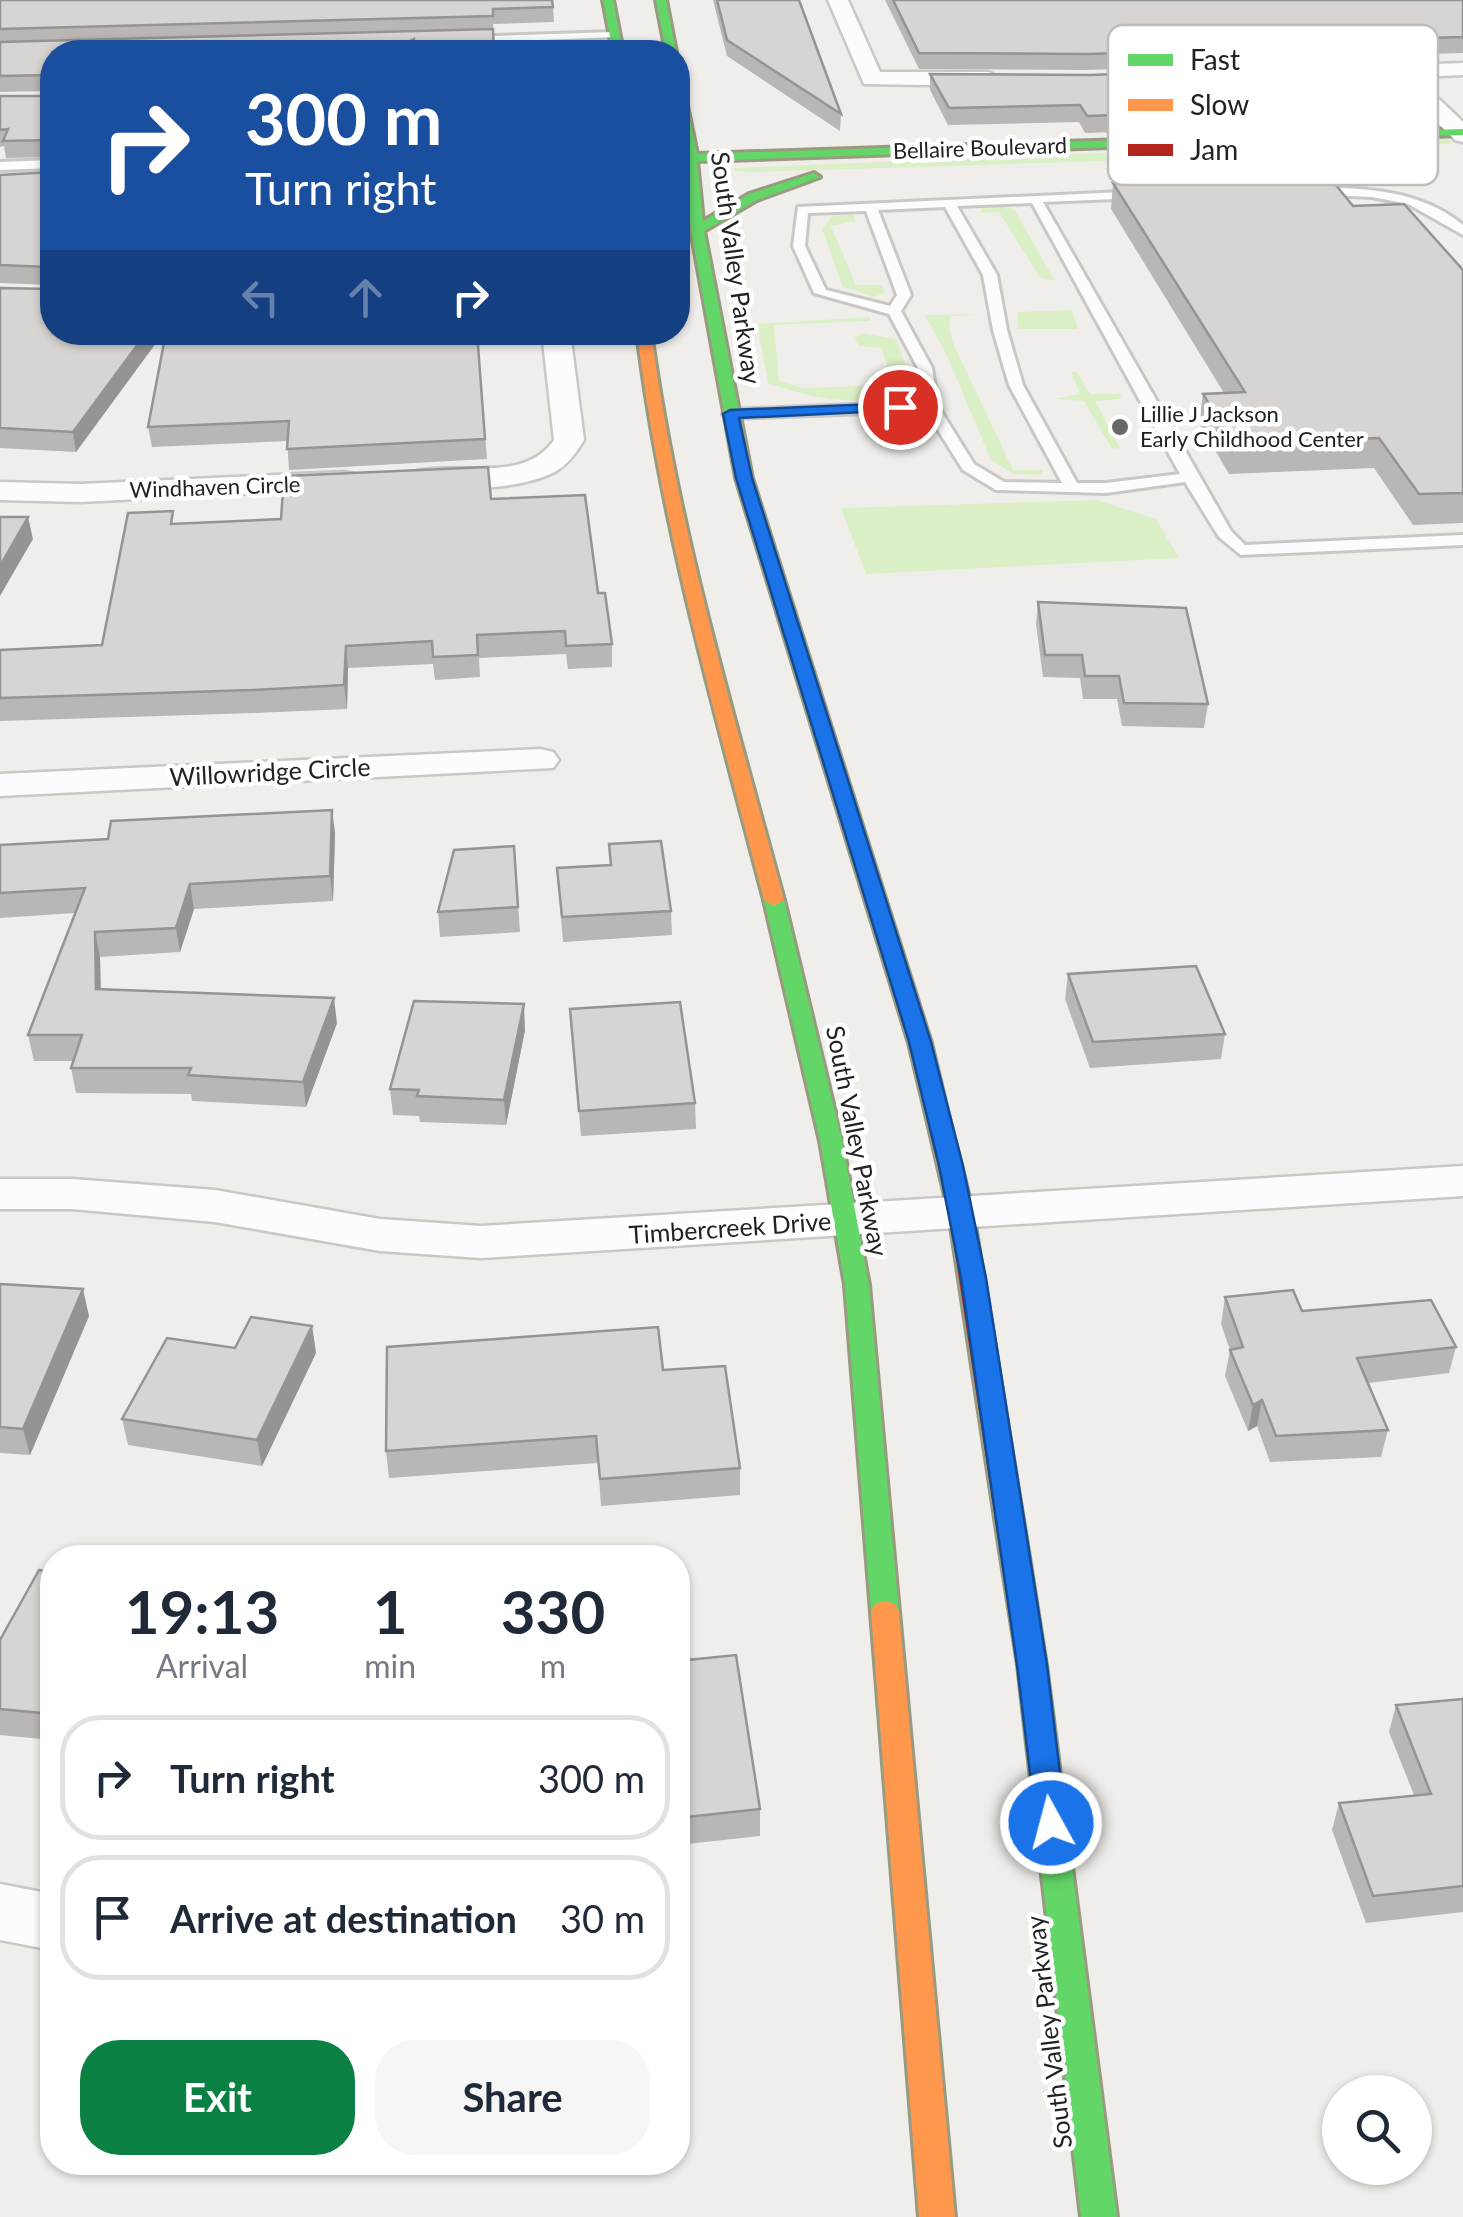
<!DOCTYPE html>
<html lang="en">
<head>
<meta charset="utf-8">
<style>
  body { margin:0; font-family:Lato,sans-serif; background:#f6f6f7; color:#1f2937; height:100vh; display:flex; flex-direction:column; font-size:38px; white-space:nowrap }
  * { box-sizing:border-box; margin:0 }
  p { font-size:32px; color:#747a83 }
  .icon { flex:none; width:55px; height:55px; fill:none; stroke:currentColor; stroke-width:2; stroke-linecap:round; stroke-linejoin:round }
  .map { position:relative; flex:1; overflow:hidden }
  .details { position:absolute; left:40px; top:1545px; width:650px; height:630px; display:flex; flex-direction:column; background:#fff; border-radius:40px; box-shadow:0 2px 8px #0004 }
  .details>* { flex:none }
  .hud { position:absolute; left:40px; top:40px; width:650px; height:305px; border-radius:40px; box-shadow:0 2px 8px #0004; background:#1a4fa0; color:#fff; overflow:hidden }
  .fabs { position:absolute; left:1322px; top:2075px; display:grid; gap:20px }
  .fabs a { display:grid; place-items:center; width:110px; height:110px; border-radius:50%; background:#fff; box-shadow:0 2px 8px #0004; font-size:50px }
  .pin { position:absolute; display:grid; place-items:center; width:85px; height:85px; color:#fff; margin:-42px; border:5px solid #fff; border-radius:50%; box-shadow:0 2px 10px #0007 }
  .me { position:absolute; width:110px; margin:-55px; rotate:353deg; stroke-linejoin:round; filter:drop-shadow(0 0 8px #0008) }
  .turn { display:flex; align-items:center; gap:35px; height:210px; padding:0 40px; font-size:45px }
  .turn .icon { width:130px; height:130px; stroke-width:2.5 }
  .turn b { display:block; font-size:70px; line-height:85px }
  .lanes { display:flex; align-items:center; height:95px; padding:0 40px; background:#0003; justify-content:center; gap:50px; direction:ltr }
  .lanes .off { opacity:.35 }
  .eta { display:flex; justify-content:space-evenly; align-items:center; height:170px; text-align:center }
  .eta b { font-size:60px; font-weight:700; line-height:70px }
  .primary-button { display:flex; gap:20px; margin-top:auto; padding:20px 40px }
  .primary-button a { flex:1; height:115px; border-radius:40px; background:#0b8043; color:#fff; font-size:40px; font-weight:700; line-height:115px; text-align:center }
  .primary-button a+a { background:#f6f6f7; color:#1f2937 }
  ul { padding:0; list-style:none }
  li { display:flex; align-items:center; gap:30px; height:125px; margin:0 20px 15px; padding:0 20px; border:5px solid #e0e1e3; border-radius:40px }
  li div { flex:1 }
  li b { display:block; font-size:38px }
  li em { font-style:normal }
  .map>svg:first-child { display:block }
</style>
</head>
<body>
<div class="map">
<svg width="1463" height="2217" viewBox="0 0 1463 2217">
  <rect width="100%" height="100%" fill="#f0eeea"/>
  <!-- grass -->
  <g fill="#dbefc7">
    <polygon points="1448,139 1452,144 1328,148 1201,158 753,172 735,171 734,168"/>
    <polygon points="992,204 1014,209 1055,281 1040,278 999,212 980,213 982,207"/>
    <polygon points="853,214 856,221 831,226 856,285 881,285 886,292 874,297 843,287 822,229 832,216"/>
    <polygon points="1072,310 1078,329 1017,329 1018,312"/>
    <polygon points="979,314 952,316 949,324 953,343 1013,470 1043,470 1042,475 1014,474 991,460 947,356 925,315"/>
    <path d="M870,317v4l-96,4 5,56 25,7 88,-3 -10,-37 -23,-2 -5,-8 8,-5 34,6 17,45c-43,28 -100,15 -145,-1l-11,-59z"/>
    <polygon points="1071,372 1077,372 1090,394 1122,394 1119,399 1095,401 1120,448 1112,449 1084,401 1054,399 1080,394"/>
    <polygon points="1097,500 1156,519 1179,558 866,574 841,508"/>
  </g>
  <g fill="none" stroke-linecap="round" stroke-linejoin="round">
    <defs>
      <g id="lane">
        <polygon points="614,32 618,37 463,43 458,40 463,37"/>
        <polygon points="52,160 52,168 0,170 0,162"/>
        <path d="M1312,187c53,1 109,3 151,38v10l-55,-31 -36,-7 -64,-3v-6z"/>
        <path d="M1144,191l2,3 -6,4 -97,4 188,329 14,14 218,-10v10l-222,10 -22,-18 -34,-55 -79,11 -110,-3 -33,-20 -37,-59 -196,7 -7,-4 7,-4 194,-8 -6,-34 -29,-54 -75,-21 -21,-47 5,-39zM1032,203l148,271 -74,9h-29l-54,-98 -16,-55 -10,-55 -40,-69zM945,207l38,68 10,55 16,55 53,98 -58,-1 -30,-18 -36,-58 -6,-38 -31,-57 10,-16 -33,-85zM866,211l31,84 -7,11 -64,-16 -21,-44 3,-33z"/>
      </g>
      <g id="street">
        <polygon points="828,0 848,0 880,72 989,72 1000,79 989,86 864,84"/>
        <polygon points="1463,63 1463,75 1416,77 1463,122 1463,142 1455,140 1392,78 1323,80 1312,74 1323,68"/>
        <path d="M542,332h28l14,108c-8,12 -14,22 -26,30 -31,19 -106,23 -141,15l-4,-7 4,-7c43,-10 107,13 137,-31z"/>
        <polygon points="344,472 355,474 359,481 355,488 81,502 0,500 0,482 81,484"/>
        <polygon points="540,749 553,752 559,760 553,768 0,796 0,774"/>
        <polygon points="1463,1166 1463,1196 481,1258 380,1251 215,1222 72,1209 0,1209 0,1179 72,1179 215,1190 380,1219 481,1226"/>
        <polygon points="0,1884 52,1894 52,1950 0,1940"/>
      </g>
      <g id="fast">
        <polygon points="603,0 613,0 623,52 613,52"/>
        <polygon points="656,0 666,0 676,52 666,52"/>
        <polygon points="678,83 683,86 697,154 1463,129 1463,135 697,161 703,221 749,194 814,173 820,177 757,200 704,231 752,478 931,1043 947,1110 936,1117 925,1110 909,1043 736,478 691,230 686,161 678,161 678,155 685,154 678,110"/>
        <polygon points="774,894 784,900 842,1141 869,1285 899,1612 895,1620 885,1623 875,1620 871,1612 845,1285 820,1141 764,900"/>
        <polygon points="1012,1528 1022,1531 1026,1538 1046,1665 1117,2217 1081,2217 1018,1665 998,1538 1002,1531"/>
      </g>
      <g id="slow">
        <path d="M637,332h14c26,194 82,380 133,568l-10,6 -10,-6c-49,-188 -103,-374 -127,-568z"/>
        <polygon points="885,1601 895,1604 899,1612 955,2217 919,2217 871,1612 875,1604"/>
      </g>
      <polygon id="jam" points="936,1103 947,1110 973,1213 1026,1538 1022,1545 1012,1548 1002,1545 998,1538 949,1213 925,1110"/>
    </defs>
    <!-- lane casing -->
    <use href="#lane" stroke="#c9c8c6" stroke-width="6"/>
    <!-- street casing -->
    <use href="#street" stroke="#c9c8c6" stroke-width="5"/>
    <!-- fast casing -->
    <use href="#fast" stroke="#999b80" stroke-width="6"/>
    <!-- slow casing -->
    <use href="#slow" stroke="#999b80" stroke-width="6"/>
    <!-- jam casing -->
    <use href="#jam" stroke="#999b80" stroke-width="6"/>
    <!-- lane -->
    <use href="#lane" fill="#fdfcfc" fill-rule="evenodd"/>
    <!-- street -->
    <use href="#street" fill="#fdfcfc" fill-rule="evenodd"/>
    <!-- fast -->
    <use href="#fast" fill="#63d668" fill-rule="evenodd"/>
    <!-- slow -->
    <use href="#slow" fill="#ff974d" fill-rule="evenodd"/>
    <!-- jam -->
    <use href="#jam" fill="#b3261e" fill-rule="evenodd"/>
  </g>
  <!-- wall -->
  <g fill="#b9b6b4">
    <polygon points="0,0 553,7 554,22 493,24 495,52 52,52 164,332 76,452 0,448 0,288 51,289 52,285 0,283 0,175 52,172 52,157 6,158 4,146 0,147 0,96 49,96 50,91 0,92"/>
    <polygon points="713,0 799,0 841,114 840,131 727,56"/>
    <polygon points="885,0 1463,0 1463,53 1358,56 1357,62 1086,70 919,69"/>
    <polygon points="930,74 1409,98 1407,115 1265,120 1264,127 1085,133 1079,122 948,125 930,90"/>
    <polygon points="1131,178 1353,206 1463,270 1463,523 1413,525 1374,468 1229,474 1199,423 1203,394 1224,393 1111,209 1113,183 1131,183"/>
    <polygon points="477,332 487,459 289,470 287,441 152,447 148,427"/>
    <polygon points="491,499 598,593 612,644 612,667 568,669 566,654 479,658 480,677 435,680 433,664 348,668 347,709 255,713 0,721 0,650 102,645 175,524 281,519"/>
    <polygon points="1038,602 1208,704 1204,728 1122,726 1117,699 1083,699 1080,678 1043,677 1036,624"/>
    <polygon points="332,810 335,834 333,901 194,909 180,952 100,957 101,989 337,1023 306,1107 192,1101 191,1094 76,1093 71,1068 73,1061 34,1061 28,1035 75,913 0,918 0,845 108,839"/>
    <polygon points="609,844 671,911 672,935 563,942 557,868 610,865"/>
    <polygon points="514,846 520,932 440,937 438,912"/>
    <polygon points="1068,974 1225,1034 1221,1059 1090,1068 1065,999"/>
    <polygon points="570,1009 695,1103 696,1129 581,1136"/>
    <polygon points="525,1030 506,1125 420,1122 419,1116 393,1115 390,1089"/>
    <polygon points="0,1284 89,1316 30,1455 0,1453"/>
    <polygon points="1225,1297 1302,1311 1456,1347 1449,1373 1368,1383 1388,1430 1381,1457 1270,1462 1257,1426 1248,1431 1225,1376 1230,1350 1221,1324"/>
    <polygon points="312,1326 316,1353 262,1466 128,1445 122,1419 235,1348"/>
    <polygon points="663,1370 740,1468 740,1495 601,1506 598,1463 389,1478 386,1451"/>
    <polygon points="52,1572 52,1740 0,1735 0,1640"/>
    <polygon points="678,1661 760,1809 760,1836 678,1845"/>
    <polygon points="1463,1699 1463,1912 1366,1923 1332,1830 1339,1803 1414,1795 1389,1732 1396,1705"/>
  </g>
  <!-- shaded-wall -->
  <g fill="#969492">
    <polygon points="414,39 416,52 389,52"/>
    <polygon points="147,332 164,332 76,452 73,432"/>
    <polygon points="28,517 33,539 0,596 0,566"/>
    <polygon points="346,646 348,668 347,709 344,685"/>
    <polygon points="332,810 335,834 333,901 330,876"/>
    <polygon points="190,884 194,909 180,952 176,928"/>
    <polygon points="95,932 100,957 101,1014 96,989"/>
    <polygon points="334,998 337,1023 306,1107 303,1082"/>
    <polygon points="524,1004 525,1030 506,1125 504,1100"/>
    <polygon points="83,1289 89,1316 30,1455 23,1429"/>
    <polygon points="312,1326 316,1353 262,1466 257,1440"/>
    <polygon points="1262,1400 1257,1426 1248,1431 1253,1405"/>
  </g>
  <!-- building -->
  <g fill="#d7d4d1" stroke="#969492" stroke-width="2.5">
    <polygon points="0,0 552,0 553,7 493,9 493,16 0,29"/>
    <polygon points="717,0 799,0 841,114 727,40"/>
    <polygon points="893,0 1463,0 1463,37 1353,40 1359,46 1087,54 919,53"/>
    <polygon points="493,29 494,52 414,52 414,39 389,52 52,52 52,78 49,75 0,76 0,42"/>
    <polygon points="1378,66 1409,98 1261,103 1266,110 1087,116 1080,105 949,108 930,74 1088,75"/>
    <polygon points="52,81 52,271 49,267 0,265 0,175 52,172 52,140 3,141 8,129 0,130 0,96 49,96"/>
    <polygon points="1326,173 1353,206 1404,204 1463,270 1463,493 1419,494 1379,438 1233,444 1203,394 1245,392 1113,183 1135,183 1131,178"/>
    <polygon points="52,271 52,332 147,332 73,432 0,428 0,288 51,289"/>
    <polygon points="166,332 477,332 485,439 287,449 289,421 148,427"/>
    <polygon points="488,467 491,499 585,495 598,593 605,593 612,644 566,646 565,631 477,635 478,655 433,657 432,641 346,646 344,685 252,690 0,698 0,650 102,645 128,513 173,511 171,524 281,519 284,476"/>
    <polygon points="0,517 28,517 0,566"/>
    <polygon points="1038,602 1186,608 1208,704 1124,703 1119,676 1085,676 1082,655 1045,655"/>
    <polygon points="332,810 330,876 190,884 176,928 95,932 96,989 334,998 303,1082 188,1075 191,1068 71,1068 82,1035 28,1035 85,888 0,893 0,845 108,839 111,821"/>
    <polygon points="661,841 671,911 562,917 557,868 611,865 609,844"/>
    <polygon points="514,846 518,907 438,912 454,850"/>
    <polygon points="1196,966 1225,1034 1093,1042 1068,974"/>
    <polygon points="414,1001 524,1004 504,1100 417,1096 419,1090 390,1089"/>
    <polygon points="680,1002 695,1103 579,1111 570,1009"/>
    <polygon points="0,1284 83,1289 23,1429 0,1427"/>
    <polygon points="1293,1290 1302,1311 1431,1300 1456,1347 1357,1358 1388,1430 1276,1436 1262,1400 1253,1405 1230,1350 1243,1347 1225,1297"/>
    <polygon points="251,1317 312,1326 257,1440 122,1419 167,1338 235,1348"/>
    <polygon points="658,1327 663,1370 725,1366 740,1468 600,1479 596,1436 386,1451 387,1347"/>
    <polygon points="39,1570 52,1572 52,1714 0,1709 0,1640"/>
    <polygon points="736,1655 760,1809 678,1818 678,1661"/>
    <polygon points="1463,1699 1463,1886 1373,1896 1339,1803 1431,1794 1396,1705"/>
  </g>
  <!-- route -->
  <polygon fill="#1a73e8" stroke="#114b97" stroke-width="2.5" points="900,403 905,404 905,410 739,418 752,478 931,1042 963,1166 986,1278 1047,1665 1066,1823 1062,1832 1051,1836 1040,1832 1036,1823 1017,1665 961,1278 939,1166 909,1042 736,478 723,414 730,410"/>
  <!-- markers -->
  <circle fill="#6a6968" stroke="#fff" stroke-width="4" cx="1120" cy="427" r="10"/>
  <g text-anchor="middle" stroke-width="9" stroke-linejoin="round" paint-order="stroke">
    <!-- far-street labels -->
    <g font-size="22" fill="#222" stroke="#fff">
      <text transform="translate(980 148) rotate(-2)" y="8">Bellaire Boulevard</text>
      <text transform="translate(215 487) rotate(-2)" y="8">Windhaven Circle</text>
    </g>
    <!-- far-poi labels -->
    <g font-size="22" fill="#222" stroke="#fff" text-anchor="start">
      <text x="1140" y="422">Lillie J Jackson<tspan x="1140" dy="25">Early Childhood Center</tspan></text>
    </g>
    <!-- street labels -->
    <g font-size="25" fill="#222" stroke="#fff">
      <text transform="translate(736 268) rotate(82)" y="9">South Valley Parkway</text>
      <text transform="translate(270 772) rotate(-3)" y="9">Willowridge Circle</text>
      <text transform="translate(857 1141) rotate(79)" y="9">South Valley Parkway</text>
      <text transform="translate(730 1228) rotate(-4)" y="9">Timbercreek Drive</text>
      <text transform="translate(1049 2032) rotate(-97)" y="9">South Valley Parkway</text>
    </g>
  </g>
  <!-- legend -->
  <rect x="1108" y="25" width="330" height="160" rx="15" fill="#fff" stroke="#bdbdbd" stroke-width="2.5"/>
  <rect x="1128" y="54" width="45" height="12" fill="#63d668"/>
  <rect x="1128" y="99" width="45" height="12" fill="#ff974d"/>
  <rect x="1128" y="144" width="45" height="12" fill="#b3261e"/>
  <g font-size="28" fill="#222">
    <text x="1190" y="70">Fast</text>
    <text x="1190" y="115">Slow</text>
    <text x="1190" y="160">Jam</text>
  </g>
</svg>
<div class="fabs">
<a><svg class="icon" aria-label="search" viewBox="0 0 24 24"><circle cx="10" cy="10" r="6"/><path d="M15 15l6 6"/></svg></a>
</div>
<div class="pin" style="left:900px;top:407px;background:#d93025"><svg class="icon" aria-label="arrive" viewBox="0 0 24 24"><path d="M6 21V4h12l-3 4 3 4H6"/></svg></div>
<svg class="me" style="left:1051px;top:1823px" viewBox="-20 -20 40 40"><circle r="17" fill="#1a73e8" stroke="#fff" stroke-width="3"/><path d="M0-11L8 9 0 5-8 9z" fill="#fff"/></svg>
<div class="hud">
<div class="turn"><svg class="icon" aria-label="right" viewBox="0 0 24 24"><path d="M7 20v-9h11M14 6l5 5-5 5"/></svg><div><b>300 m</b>Turn right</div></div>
<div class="lanes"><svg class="icon off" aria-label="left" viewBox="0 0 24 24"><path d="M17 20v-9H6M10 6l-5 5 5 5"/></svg><svg class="icon off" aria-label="ahead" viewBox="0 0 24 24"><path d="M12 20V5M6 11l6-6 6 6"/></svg><svg class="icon" aria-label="right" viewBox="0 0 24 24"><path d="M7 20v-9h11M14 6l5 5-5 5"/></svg></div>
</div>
<section class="details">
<div class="eta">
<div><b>19:13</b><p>Arrival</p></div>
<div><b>1</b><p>min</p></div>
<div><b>330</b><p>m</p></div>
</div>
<ul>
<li><svg class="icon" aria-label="right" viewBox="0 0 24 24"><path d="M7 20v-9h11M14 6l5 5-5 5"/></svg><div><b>Turn right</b></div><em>300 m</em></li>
<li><svg class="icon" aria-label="arrive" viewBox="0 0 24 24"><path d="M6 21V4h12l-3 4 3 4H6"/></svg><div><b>Arrive at destination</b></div><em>30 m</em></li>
</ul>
<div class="primary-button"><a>Exit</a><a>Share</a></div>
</section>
</div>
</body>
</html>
